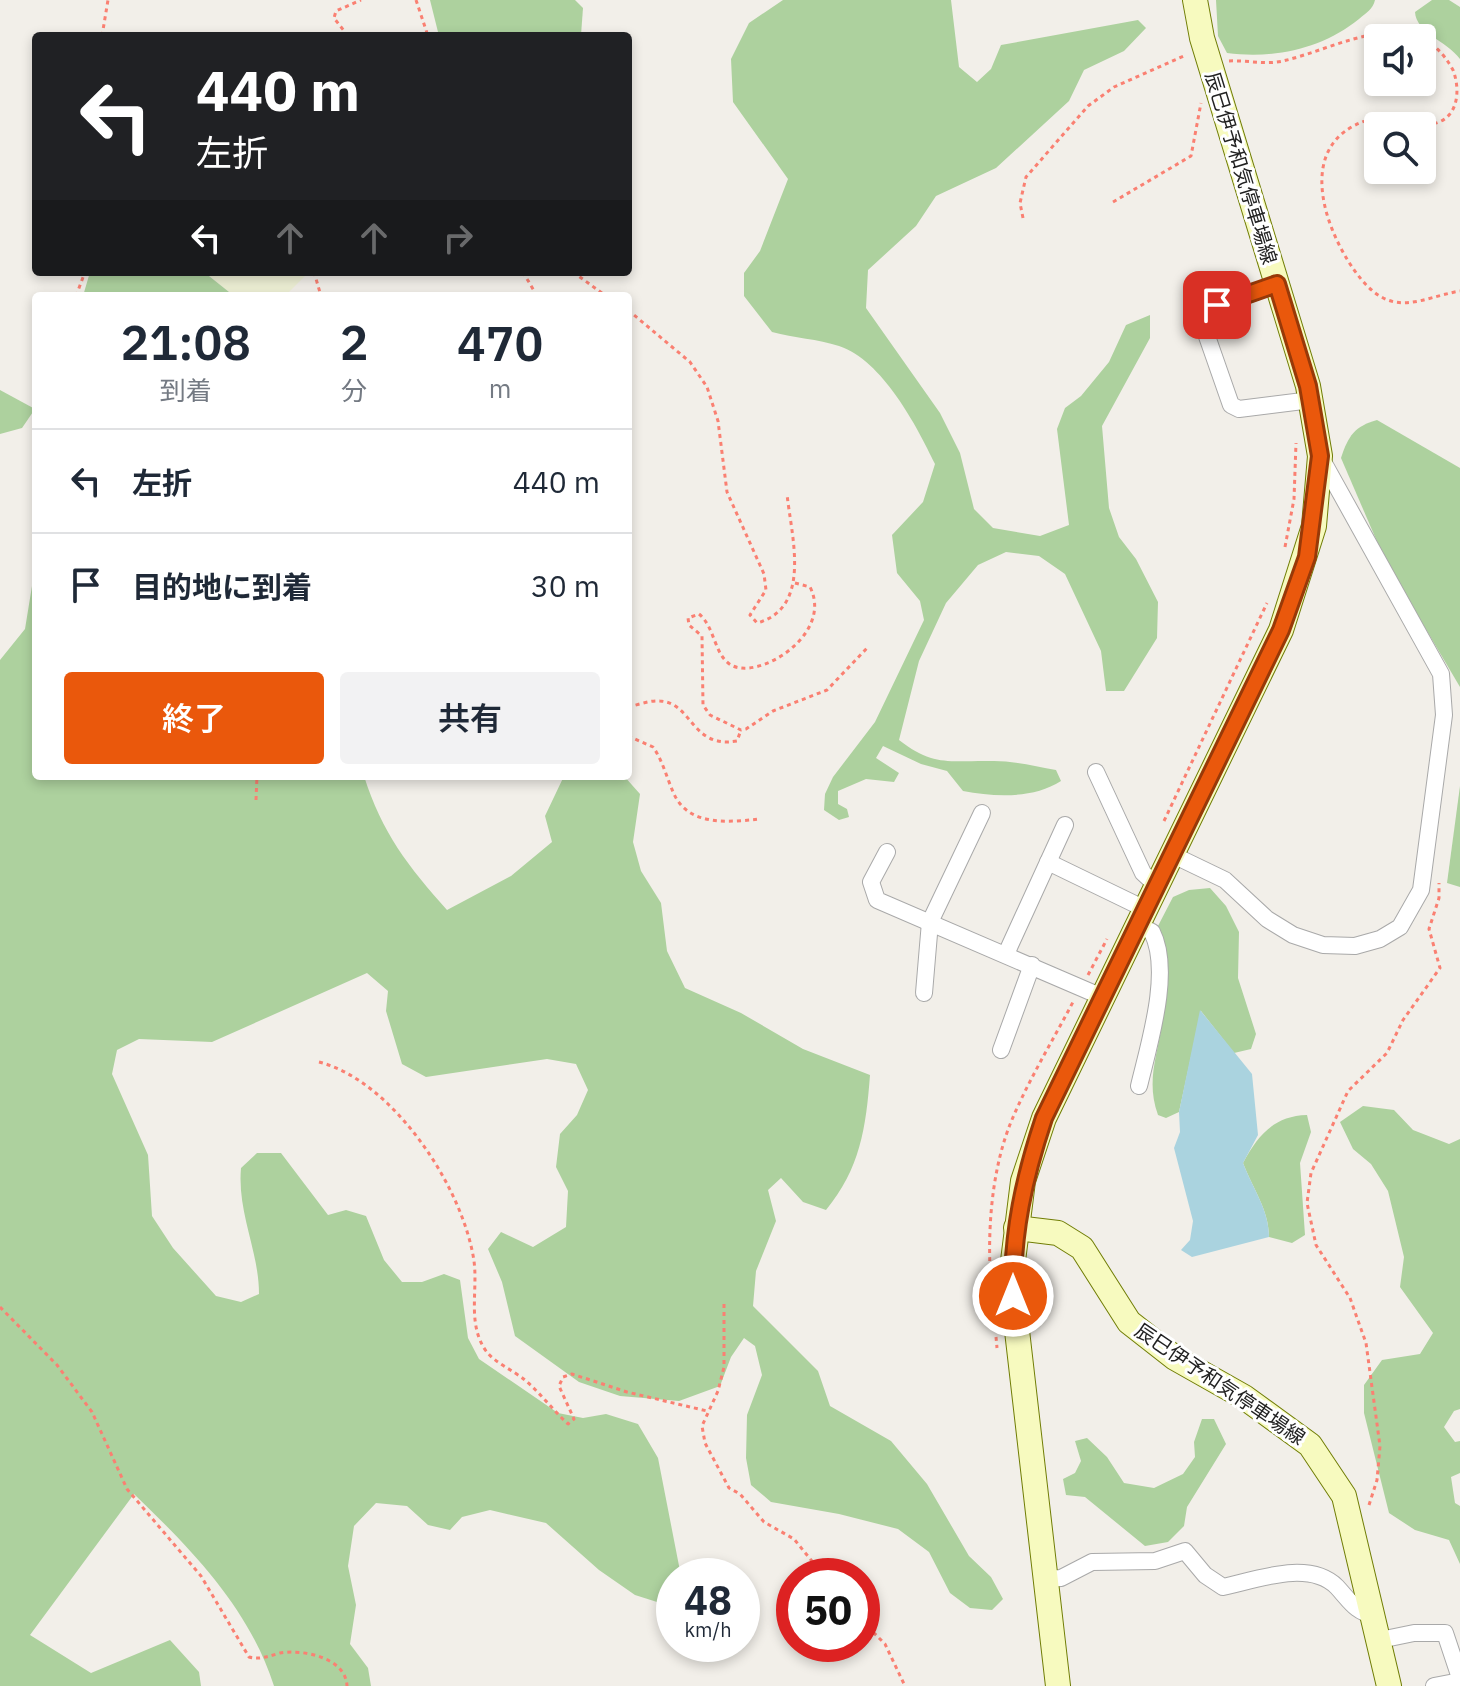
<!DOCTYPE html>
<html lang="ja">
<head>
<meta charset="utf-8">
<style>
  body { margin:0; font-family:"IBM Plex Sans","Noto Sans JP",sans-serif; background:#f2f2f3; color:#1f2937; height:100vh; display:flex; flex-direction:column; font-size:30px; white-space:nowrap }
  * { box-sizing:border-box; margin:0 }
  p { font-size:26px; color:#747a83 }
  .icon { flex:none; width:44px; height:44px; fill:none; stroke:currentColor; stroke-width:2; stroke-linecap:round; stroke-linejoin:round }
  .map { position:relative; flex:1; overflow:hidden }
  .side { position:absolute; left:32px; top:292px; width:600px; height:488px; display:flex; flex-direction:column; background:#fff; border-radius:8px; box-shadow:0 4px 12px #0003 }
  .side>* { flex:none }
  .hud { position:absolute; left:32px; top:32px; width:600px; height:244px; border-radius:8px; box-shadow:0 4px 12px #0003; background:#202124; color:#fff; overflow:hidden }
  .tools { position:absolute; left:1364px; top:24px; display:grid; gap:16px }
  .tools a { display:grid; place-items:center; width:72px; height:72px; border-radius:8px; background:#fff; box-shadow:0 4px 12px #0003; font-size:40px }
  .speed { position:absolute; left:656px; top:1558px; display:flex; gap:16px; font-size:40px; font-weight:700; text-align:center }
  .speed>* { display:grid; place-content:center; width:104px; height:104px; border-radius:50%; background:#fff; box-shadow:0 4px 12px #0003; line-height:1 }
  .speed small { font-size:20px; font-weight:400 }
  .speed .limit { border:12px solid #d22; background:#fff; color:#111 }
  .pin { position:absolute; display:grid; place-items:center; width:68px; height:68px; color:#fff; margin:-34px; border-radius:16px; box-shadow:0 4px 12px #0006 }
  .me { position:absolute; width:88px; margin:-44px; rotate:0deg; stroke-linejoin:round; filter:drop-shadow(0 0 6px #0008) }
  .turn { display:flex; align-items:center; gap:28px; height:168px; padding:0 32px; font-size:36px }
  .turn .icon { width:104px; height:104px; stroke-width:2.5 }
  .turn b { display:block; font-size:56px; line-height:68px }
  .lanes { display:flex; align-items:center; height:76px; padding:0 32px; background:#0003; justify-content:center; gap:40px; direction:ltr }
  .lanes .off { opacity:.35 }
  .eta { display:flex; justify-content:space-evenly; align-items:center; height:136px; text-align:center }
  .eta b { font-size:48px; font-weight:600; line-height:56px }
  .cta { display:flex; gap:16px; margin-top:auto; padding:16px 32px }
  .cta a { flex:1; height:92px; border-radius:8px; background:#ea580c; color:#fff; font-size:32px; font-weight:600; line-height:92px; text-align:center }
  .cta a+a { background:#f2f2f3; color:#1f2937 }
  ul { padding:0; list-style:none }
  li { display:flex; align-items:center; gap:24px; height:104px; padding:0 32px; border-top:2px solid #e0e1e3 }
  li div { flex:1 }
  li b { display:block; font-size:30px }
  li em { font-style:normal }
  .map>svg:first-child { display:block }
</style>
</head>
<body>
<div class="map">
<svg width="1460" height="1686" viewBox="0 0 1460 1686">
  <rect width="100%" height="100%" fill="#f2efe9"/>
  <!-- farmland -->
  <polygon fill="#eef0d5" points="204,272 309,272 285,296 234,296"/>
  <!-- forest -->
  <g fill="#add19e">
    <polygon points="430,0 575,0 583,8 581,35 439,36"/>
    <path d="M783,0h168l8,67 18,15 14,-13 10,-24 137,-25 8,8 -22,23 -40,19 -15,31 -73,67 -60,28 -20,30 -48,44 -2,38 74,105 20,40 14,56 19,19 47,8 29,-11 -12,-96 8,-21 16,-12 28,-34 17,-37 24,-10v23l-48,88 7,82 10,29 17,22 22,43 -1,36 -33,53h-18l-5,-40 -36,-77 -26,-18 -33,-4 -28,13 -32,38 -27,58 -20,79c36,28 53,20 95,21 20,0 42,5 62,9l5,11c-28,18 -66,16 -98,10l-16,-20 -26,-7 -38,-18 -7,12 23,15 -5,9 -28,-3 -28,12v13l9,5 2,8 -10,3 -15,-10 1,-16 8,-17 42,-55 49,-102 -4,-19 -23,-28 -5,-38 31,-33 12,-38c-18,-38 -53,-104 -96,-118 -21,-7 -45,-8 -67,-14l-28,-36v-23l16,-22 28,-72 -55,-77 -2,-43 18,-36z"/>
    <path d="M1216,0h159c-2,9 -9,13 -16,19 -37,30 -85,40 -132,34l-9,-17z"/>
    <path d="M1432,0h17l11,7v52c-13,-18 -44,-26 -45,-47z"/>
    <polygon points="90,272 204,272 234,296 83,296"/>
    <polygon points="0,390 35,409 22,428 0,434"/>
    <path d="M1377,420l83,48v219l-75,-127 -44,-102c7,-22 14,-32 36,-38z"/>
    <path d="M32,586l4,2v188h328c18,57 44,90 83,134l64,-34 41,-34 -7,-26 19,-40h60l16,18 -7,48 8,29 20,32 6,48 18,37 56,25 62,36 67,26c-4,53 -10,94 -44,135l-23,-8 -22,-24 -13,12 8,31 -20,50 -3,35 65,65 12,35 61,35 36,43 42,72 22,21 12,22 -11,11 -22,-2 -20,-15 -21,-41 -31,-23 -59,-15 -68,-12 -20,-17 -5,-27 1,-43 15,-40 -7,-29 -11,-8 -13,19 -11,29 -41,15 -59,-5 -41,-14 -64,-46 -13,-54 -14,-33 13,-17 32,15 33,-20 2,-36 -12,-24 4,-33 17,-19 11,-25 -12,-26 -29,-5 -121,18 -24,-13 -16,-53 2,-20 -21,-18 -155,69 -73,-3 -22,11 -5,24 36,81 4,61 21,32 43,48 25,6 18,-8c0,-43 -22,-82 -18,-126l16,-15h24l47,62 18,-5 20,6 18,44 18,22h20l22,-8 16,6 8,58 11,21 79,54 25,5 23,-4 32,10 20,34 23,118h-7v42l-17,-16 -22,-7 -36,-25 -53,-47 -56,-13 -28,7 -12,13 -22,-5 -21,-19 -31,-3 -22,23 -6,40 8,39 -6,39 18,24 3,18h-97c-25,-78 -82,-136 -140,-192l-104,141 61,38 79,-33 29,32 2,14h-201v-1026l25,-31z"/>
    <polygon points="1460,786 1460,887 1447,883"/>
    <path d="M1210,888l16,18 13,26 -1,46 18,56 -5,15 -17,4 -33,-42 -22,101 -13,6 -8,-3c-12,-33 -1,-58 4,-91 4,-31 6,-68 -4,-98l15,-29 16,-7z"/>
    <polygon points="1363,1106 1394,1110 1413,1130 1449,1144 1460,1139 1460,1409 1454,1411 1444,1427 1455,1442 1460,1441 1460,1473 1451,1477 1455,1503 1460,1506 1460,1564 1449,1540 1415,1530 1389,1513 1364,1413 1364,1385 1382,1360 1420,1354 1433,1333 1400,1287 1404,1257 1388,1191 1371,1164 1353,1149 1340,1122"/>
    <path d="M1307,1115l4,17 -11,31 5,72 -13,8 -23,-6c0,-27 -16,-48 -26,-74 15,-28 31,-47 64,-48z"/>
    <polygon points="1202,1419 1214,1419 1226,1444 1187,1507 1184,1526 1168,1542 1145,1546 1085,1497 1066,1495 1063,1479 1075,1473 1081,1461 1075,1441 1087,1438 1107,1457 1124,1483 1154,1488 1183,1474 1195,1457 1194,1442"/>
  </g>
  <!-- water -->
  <path fill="#aad3df" d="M1200,1010l52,64 6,61 -15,28c10,26 26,47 26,74l-77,20 -11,-7 9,-10 3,-19 -19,-73 6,-16 -1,-20z"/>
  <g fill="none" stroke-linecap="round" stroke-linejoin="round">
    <defs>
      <g id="street">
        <polyline points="1277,284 1204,311 1202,322 1231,405 1239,409 1311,400"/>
        <polyline points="1096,772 1143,873 1157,886"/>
        <polyline points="887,852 871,882 877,900 1100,996"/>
        <polyline points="1173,855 1225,880 1267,919 1293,935 1323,945 1355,946 1380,939 1400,927 1421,890 1444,715 1441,674 1321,458"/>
        <polyline points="1048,862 1145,909"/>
        <path d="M1137,924l15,8c20,39 -3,112 -13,154"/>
        <polyline points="1006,954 1065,825"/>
        <polyline points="924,993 930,922 982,813"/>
        <polyline points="1001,1050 1032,965"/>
        <path d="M1047,1579l14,-1 31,-16 63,-1 30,-10 20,24 18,12c33,-7 86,-28 114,0 13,14 18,25 38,29"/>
        <polyline points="1380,1640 1414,1633 1445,1633 1460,1678"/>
        <polyline points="1434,1686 1460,1681"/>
      </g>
      <g id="secondary">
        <polyline points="1016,1228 1058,1233 1082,1248 1129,1322 1175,1358 1244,1397 1310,1445 1344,1496 1389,1686"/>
        <polyline points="1058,1686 1013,1296 1013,1261 1023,1181 1044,1118 1281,630 1314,526 1320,456 1308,386 1202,38 1195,0"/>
      </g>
    </defs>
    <!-- street casing -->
    <use href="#street" stroke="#a9a9a9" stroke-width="18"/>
    <!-- secondary casing -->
    <use href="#secondary" stroke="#707d05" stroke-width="26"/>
    <!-- path -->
    <g stroke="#fa8072" stroke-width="3" stroke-dasharray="4 4" stroke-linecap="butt">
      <polyline points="416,0 428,36"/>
      <polyline points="102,36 108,0"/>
      <polyline points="348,36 334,18 336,11 361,0"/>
      <path d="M1229,61c18,-1 36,4 54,0 59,-14 132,-61 170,9 7,18 6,44 -14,52 -19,8 -47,-9 -71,-2 -77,24 -42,116 -7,159 33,40 59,19 99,12"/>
      <polyline points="1113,202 1191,156 1201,103"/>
      <polyline points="1023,218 1020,203 1026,177 1088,106 1114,87 1186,55"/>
      <polyline points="314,272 321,296"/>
      <polyline points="523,272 537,296"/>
      <polyline points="573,272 606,296"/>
      <polyline points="76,296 85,272"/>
      <path d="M628,310l62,52 17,25 11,34 9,71 37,82 2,16 -16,25 7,8c56,-15 34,-88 30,-129"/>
      <polyline points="1285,547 1294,499 1296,443"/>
      <path d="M795,583l15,4c24,47 -51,94 -79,78 -17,-10 -16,-38 -32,-51l-11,4 1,7 13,11 1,69 7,10 31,15 5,-1 27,-18 54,-21 42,-44"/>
      <path d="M628,707c10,-2 22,-7 32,-6 33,2 31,48 77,40l4,-11"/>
      <path d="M628,736l25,11c10,14 14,32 21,47 15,33 56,28 86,25"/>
      <polyline points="256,800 257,776"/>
      <polyline points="1164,821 1267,603"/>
      <polyline points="1088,975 1107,939"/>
      <path d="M319,1062c74,19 144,125 155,199 4,30 -7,63 12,90 8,11 28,20 39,29 16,14 28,30 43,44l6,-5 -15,-33 4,-9 9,-3 55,18 80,19"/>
      <path d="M991,1285c-4,-51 0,-114 20,-163 17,-41 41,-80 62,-120"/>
      <polyline points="724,1304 724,1367 718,1391 702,1426 705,1443 729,1488 740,1494 764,1522 794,1539 824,1576"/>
      <path d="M0,1307l57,58 35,47 35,77 74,87 48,81c11,3 20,-1 31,-4 24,-4 66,5 67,33"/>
      <polyline points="996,1337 997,1348"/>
      <polyline points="1369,1505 1377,1480 1380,1446 1366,1343 1350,1298 1316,1245 1307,1203 1311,1173 1348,1091 1387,1053 1403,1020 1440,968 1429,929 1439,898 1439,883"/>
      <polyline points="862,1621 885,1644 905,1686"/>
    </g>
    <!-- street -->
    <use href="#street" stroke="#fff" stroke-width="16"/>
    <!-- secondary -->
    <use href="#secondary" stroke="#f7fabf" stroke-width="24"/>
  </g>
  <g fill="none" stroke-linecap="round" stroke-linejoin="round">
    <defs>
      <path id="route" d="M1013,1296c-1,-63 11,-118 31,-178l237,-488 26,-73 13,-101 -12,-70 -31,-102 -60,21"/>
    </defs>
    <!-- route casing -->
    <use href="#route" stroke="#983908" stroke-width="20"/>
    <!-- route -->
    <use href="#route" stroke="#ea580c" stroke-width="14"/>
  </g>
  <g text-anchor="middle" stroke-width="6" stroke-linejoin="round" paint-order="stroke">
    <!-- street labels -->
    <g font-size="20" fill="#222" stroke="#fff">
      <text transform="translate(1241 168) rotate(73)" y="7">辰巳伊予和気停車場線</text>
      <text transform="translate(1220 1384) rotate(34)" y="7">辰巳伊予和気停車場線</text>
    </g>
  </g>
</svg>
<div class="tools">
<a><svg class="icon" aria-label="sound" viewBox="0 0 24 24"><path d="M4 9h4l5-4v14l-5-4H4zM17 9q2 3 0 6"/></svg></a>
<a><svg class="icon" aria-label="search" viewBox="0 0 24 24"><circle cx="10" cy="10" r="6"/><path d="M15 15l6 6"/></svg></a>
</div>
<div class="speed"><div>48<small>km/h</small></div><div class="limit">50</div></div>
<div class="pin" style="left:1217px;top:305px;background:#d93025"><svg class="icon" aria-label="arrive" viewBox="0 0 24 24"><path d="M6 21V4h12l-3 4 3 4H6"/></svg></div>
<svg class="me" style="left:1013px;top:1296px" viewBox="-20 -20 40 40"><circle r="17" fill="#ea580c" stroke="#fff" stroke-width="3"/><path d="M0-11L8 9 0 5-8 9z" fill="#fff"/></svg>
<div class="hud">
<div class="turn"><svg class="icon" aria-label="left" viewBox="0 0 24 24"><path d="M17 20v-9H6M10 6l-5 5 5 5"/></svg><div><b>440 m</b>左折</div></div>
<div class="lanes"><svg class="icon" aria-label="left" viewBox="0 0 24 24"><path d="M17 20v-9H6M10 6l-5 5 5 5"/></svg><svg class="icon off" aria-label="ahead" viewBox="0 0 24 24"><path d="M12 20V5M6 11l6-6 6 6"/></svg><svg class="icon off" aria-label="ahead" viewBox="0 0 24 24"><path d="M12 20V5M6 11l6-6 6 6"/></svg><svg class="icon off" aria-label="right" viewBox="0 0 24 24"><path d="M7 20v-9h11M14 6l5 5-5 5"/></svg></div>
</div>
<section class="side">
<div class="eta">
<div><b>21:08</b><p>到着</p></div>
<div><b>2</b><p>分</p></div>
<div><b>470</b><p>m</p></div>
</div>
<ul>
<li><svg class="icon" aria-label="left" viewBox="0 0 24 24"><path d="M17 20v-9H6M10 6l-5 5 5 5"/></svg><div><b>左折</b></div><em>440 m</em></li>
<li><svg class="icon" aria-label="arrive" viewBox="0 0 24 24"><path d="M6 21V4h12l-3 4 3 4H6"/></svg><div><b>目的地に到着</b></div><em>30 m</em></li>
</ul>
<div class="cta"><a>終了</a><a>共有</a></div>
</section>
</div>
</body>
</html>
